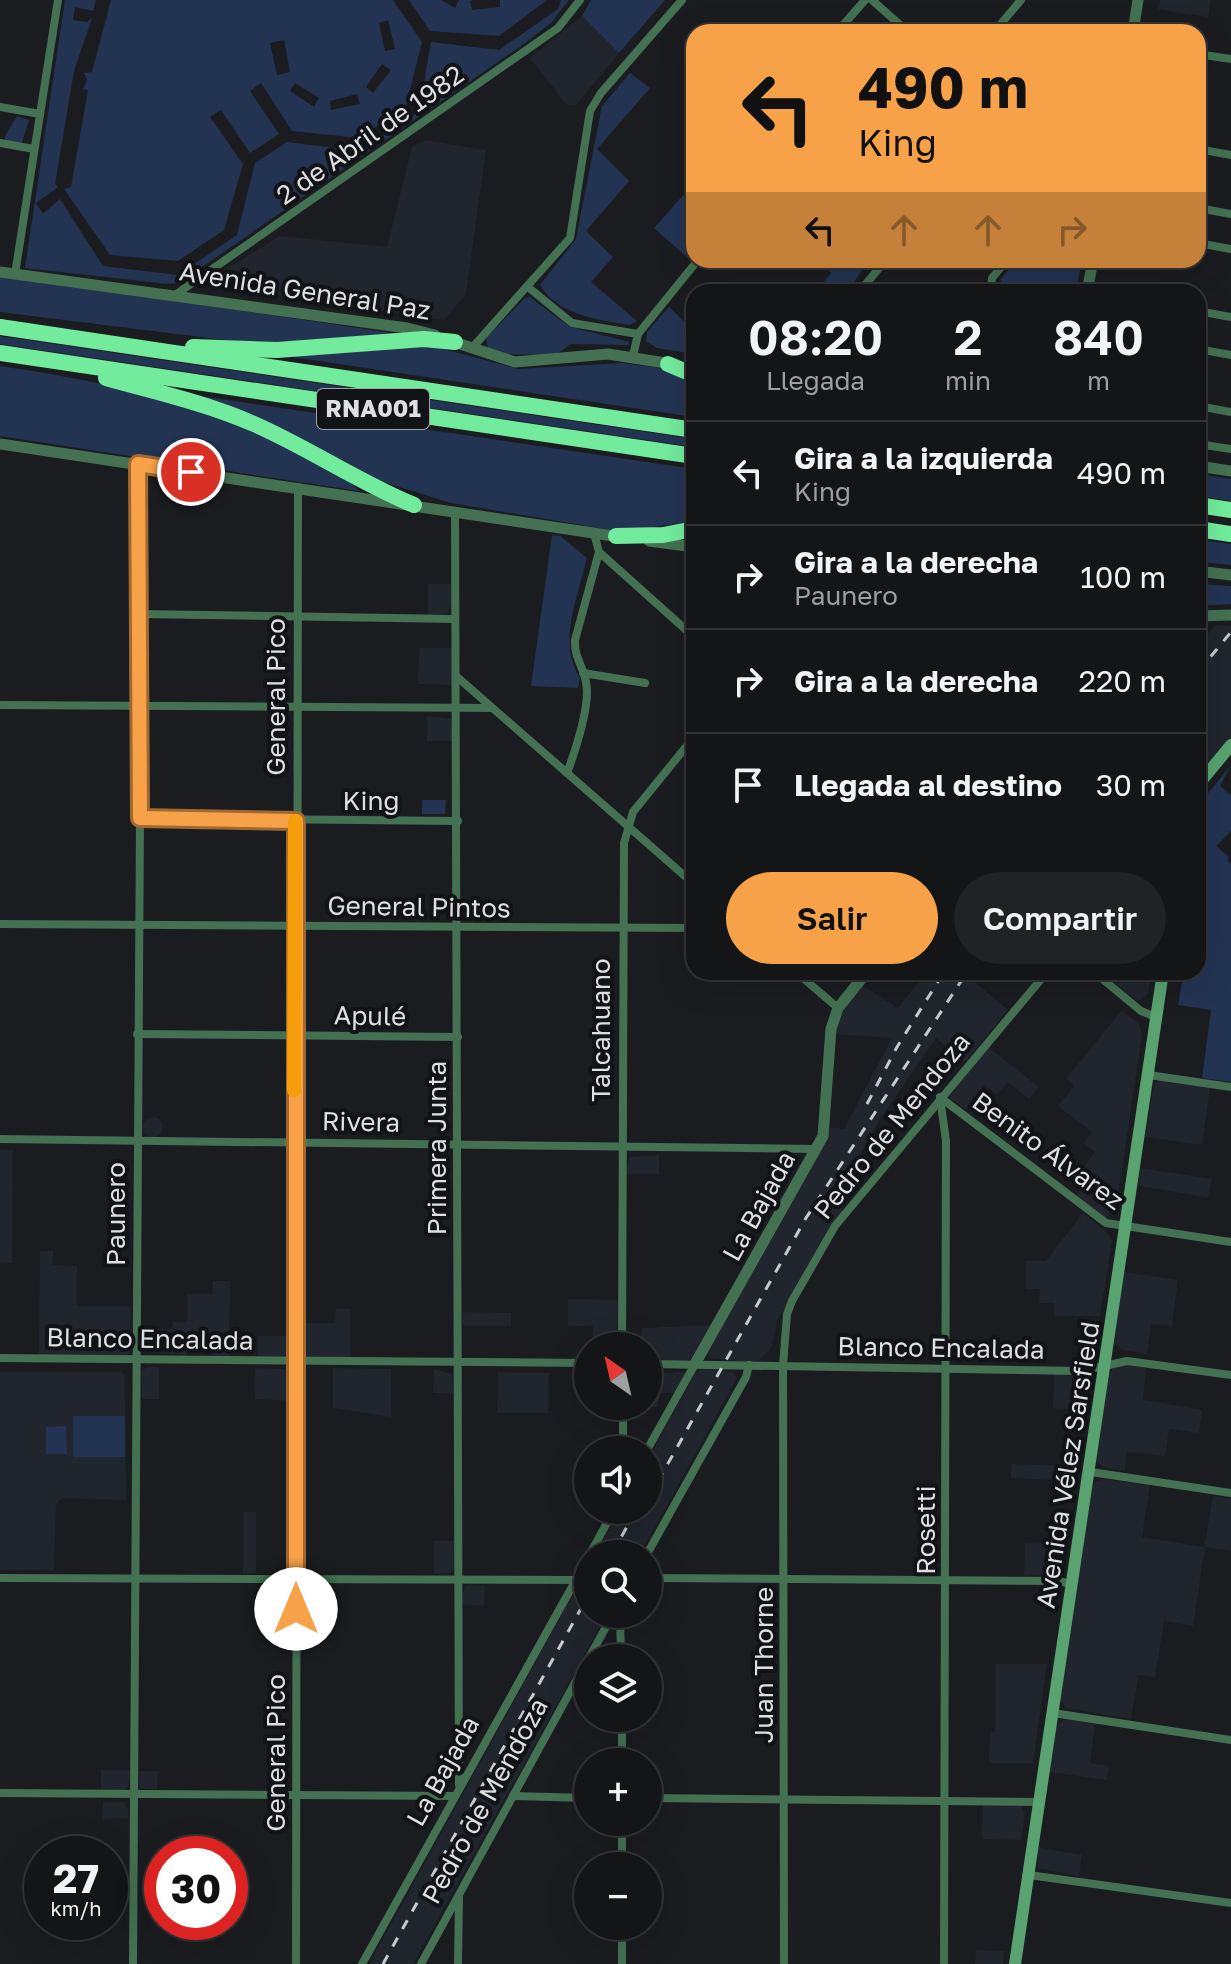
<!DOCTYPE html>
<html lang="es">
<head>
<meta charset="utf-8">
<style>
  body { margin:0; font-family:"Golos Text",sans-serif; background:#212224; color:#f1f3f6; height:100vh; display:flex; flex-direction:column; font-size:30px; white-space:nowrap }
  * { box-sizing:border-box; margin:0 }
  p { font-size:26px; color:#9d9fa1 }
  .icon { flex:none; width:44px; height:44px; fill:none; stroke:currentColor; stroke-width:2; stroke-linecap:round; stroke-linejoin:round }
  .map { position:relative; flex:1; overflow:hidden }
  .drawer { position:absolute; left:686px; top:284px; width:520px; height:696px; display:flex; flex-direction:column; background:#141517; border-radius:24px; box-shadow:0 8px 32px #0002,0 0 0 2px #333436 }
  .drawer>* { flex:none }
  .hud { position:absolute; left:686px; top:24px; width:520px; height:244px; border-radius:24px; box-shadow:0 8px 32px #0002,0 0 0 2px #333436; background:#f7a248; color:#111; overflow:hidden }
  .needle { width:52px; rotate:326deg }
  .controls { position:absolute; left:574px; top:1332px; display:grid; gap:16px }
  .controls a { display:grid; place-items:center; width:88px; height:88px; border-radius:50%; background:#141517; box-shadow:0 8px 32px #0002,0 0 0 2px #333436; font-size:40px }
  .speed { position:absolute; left:24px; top:1836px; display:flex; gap:16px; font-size:40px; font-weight:700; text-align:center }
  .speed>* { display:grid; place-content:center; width:104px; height:104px; border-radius:50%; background:#141517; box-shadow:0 8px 32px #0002,0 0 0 2px #333436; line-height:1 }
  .speed small { font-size:20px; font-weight:400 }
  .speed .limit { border:12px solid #d22; background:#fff; color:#111 }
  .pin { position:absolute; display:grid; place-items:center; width:68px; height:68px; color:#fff; margin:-34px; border:4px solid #fff; border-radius:50%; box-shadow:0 2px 8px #0007 }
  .me { position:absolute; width:88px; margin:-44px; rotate:0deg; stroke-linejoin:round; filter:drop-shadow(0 0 6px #0008) }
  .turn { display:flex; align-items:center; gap:28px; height:168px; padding:0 40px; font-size:36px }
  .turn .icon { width:104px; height:104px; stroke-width:2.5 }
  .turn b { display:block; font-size:56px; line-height:68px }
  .lanes { display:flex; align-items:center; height:76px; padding:0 40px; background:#0003; justify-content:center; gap:40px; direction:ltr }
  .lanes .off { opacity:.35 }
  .eta { display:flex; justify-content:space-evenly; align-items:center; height:136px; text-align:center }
  .eta b { font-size:48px; font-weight:600; line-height:56px }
  .button { display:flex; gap:16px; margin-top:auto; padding:16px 40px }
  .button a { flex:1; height:92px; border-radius:48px; background:#f7a248; color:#111; font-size:32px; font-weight:600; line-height:92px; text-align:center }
  .button a+a { background:#212224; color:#f1f3f6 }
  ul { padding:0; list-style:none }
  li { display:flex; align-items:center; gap:24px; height:104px; padding:0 40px; border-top:2px solid #333436 }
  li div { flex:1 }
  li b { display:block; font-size:30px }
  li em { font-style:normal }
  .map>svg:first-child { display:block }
</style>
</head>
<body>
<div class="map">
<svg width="1231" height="1964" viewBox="0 0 1231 1964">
  <rect width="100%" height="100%" fill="#1a1c1f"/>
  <!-- built -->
  <g fill="#21252d">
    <polygon points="1160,0 1211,0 1208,17 1158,9"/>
    <polygon points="582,16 619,53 575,106 567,105 530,58"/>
    <polygon points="426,140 486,150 466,294 444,320 225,287 220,273 280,236 387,247 412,147"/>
    <polygon points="428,584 452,584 452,605 447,613 428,615"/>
    <polygon points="1215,625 1231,626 1231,740 1198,781 1198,647"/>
    <polygon points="419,648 452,648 453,685 418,684"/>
    <polygon points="427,716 451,719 453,741 427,741"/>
    <polygon points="926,972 985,972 976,983 1008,1010 965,1062 936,1038 881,1118 835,1199 845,1206 777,1320 772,1347 759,1360 746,1362 710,1358 708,1352 814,1164 830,1127 844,1129 892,1038 834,1034 838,1014 860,984 898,1008"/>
    <polygon points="1100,972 1152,972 1148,994 1138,1001"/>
    <polygon points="1122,1010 1139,1024 1142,1035 1116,1209 1106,1218 1076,1196 1093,1174 1084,1167 1095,1152 1084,1143 1092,1132 1058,1106 1074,1086 1066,1079"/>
    <polygon points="987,1046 1039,1087 1029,1099 1008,1082 997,1094 984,1085 965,1109 949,1097"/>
    <polygon points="1160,1080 1210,1087 1202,1145 1145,1137 1154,1083"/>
    <circle cx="153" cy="1127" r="10"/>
    <polygon points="0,1150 13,1150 12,1263 0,1264"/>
    <polygon points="659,1155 659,1174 626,1174 629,1157"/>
    <polygon points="1140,1168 1212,1179 1208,1197 1138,1186"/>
    <polygon points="1083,1213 1107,1233 1112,1241 1100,1316 1054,1316 1054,1303 1039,1303 1040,1289 1026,1289 1026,1261 1046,1261"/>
    <polygon points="40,1251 53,1251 53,1265 77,1266 77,1306 131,1306 130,1353 125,1357 39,1357"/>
    <polygon points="1124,1272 1178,1280 1172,1326 1151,1324 1147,1354 1122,1350 1114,1343"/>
    <polygon points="213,1281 230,1281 229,1356 212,1356 212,1350 187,1350 186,1355 146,1352 143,1329 172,1329 173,1322 187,1322 187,1294 212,1294"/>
    <polygon points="568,1299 618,1300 617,1346 593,1346 593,1326 568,1326"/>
    <polygon points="336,1309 350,1309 350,1359 303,1357 302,1323 335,1323"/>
    <polygon points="463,1312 511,1313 511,1326 463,1326"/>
    <polygon points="713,1325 695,1357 683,1361 648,1362 648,1346 626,1346 626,1339 641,1339 642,1328"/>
    <polygon points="258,1336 292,1336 292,1350 284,1356 258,1356"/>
    <polygon points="1117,1363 1146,1368 1143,1400 1202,1410 1199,1433 1169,1429 1165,1456 1127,1452 1125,1471 1103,1467 1096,1461 1109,1374"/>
    <polygon points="147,1367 159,1367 159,1399 142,1399 142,1371"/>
    <polygon points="255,1368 283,1369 289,1372 291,1401 255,1399"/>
    <polygon points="333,1368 391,1369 391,1417 333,1408"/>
    <polygon points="434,1369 452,1374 454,1394 433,1393"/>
    <polygon points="704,1369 733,1372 737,1378 640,1554 595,1554 620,1510 648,1510 648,1459 696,1372"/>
    <polygon points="0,1372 121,1372 125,1376 126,1500 62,1498 56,1504 54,1570 0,1570"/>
    <polygon points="498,1372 549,1373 548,1413 497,1413"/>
    <polygon points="682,1372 686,1374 676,1393 659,1393 658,1407 625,1407 648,1406 648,1373"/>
    <polygon points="1054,1374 1089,1377 1086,1410 1053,1408"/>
    <polygon points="1011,1464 1077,1466 1075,1481 1011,1478"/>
    <polygon points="1103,1479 1150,1485 1142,1537 1204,1547 1213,1496 1231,1499 1231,1551 1205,1547 1193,1626 1164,1621 1155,1677 1139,1675 1131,1719 1066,1708 1060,1699 1092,1488 1095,1482"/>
    <rect x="243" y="1512" width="13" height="61"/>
    <polygon points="434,1541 455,1541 455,1568 451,1573 434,1574"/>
    <polygon points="1025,1543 1066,1545 1060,1573 1024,1576"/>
    <polygon points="588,1567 588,1614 607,1614 413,1964 369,1964"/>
    <polygon points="468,1585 485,1586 484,1606 463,1605 463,1592"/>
    <polygon points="995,1664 1047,1664 1033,1763 989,1763 990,1732 995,1732"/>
    <polygon points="1065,1719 1095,1724 1090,1763 1109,1766 1107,1780 1049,1772 1056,1726"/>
    <polygon points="101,1770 130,1770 128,1786 124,1790 101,1791"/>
    <polygon points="139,1771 158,1771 157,1790 140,1788"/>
    <polygon points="103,1802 123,1802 128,1809 128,1818 103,1819"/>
    <polygon points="983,1804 1021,1806 1025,1813 1021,1840 982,1839"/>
    <polygon points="1038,1847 1082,1855 1079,1876 1038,1868"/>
    <polygon points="976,1950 1004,1951 1003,1964 975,1964"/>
  </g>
  <!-- green -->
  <g fill="#233453" fill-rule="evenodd">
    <polygon points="65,0 96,0 93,11 75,7 73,20 87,22 92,18 74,71 55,184 58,187 36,203 43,214 60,199 103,266 178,275 237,235 255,163 287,142 360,151 419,111 431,42 499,50 558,9 561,0 569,0 551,23 521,46 179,283 168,284 25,268"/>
    <path d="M111,0h282l29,42 -16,64 -46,32 -68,-7 -31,-48 -11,8 29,43 -29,19 -29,-43 -11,7 33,47 -19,66 -46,31 -68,-6 -46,-66 7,-2 17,-97 -5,-1 4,-9 -3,-7 8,-1zM388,20l7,29 -10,2 -6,-28zM284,40l6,32 -13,3 -7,-32zM382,64l9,6 -18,23 -7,-6zM295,83l24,15 -5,9 -24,-16zM357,94l3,10 -29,6 -1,-9z"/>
    <polygon points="409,0 441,0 455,8 459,0 474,0 470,1 472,10 500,7 500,0 547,0 499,36 430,31"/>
    <polygon points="591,0 665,0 619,53 582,16"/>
    <path d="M630,73l20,15 -53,61 32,32 -43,50 27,26 -22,25 46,39 -7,4c-32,-5 -72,-10 -90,-40l36,-46 26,-133z"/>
    <polygon points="17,116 29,120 20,149 3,145 6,134"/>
    <polygon points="694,183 694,254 689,259 654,228"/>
    <polygon points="817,260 869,260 847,292 815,292 831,273"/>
    <polygon points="1017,260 1082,260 1076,292 1013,292 1000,280"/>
    <polygon points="0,275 392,333 310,343 249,343 0,312"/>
    <polygon points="530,297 570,327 630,342 628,345 571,344 558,353 544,355 506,354 488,348 486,338 525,298"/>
    <polygon points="669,307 694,331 694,354 657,348 646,341 647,332"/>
    <polygon points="0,336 694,439 694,447 0,344"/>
    <polygon points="394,345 436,347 518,369 623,363 659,368 694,380 694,417 279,355"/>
    <path d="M0,366c110,16 222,41 319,98 13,8 30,15 40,27l-359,-55z"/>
    <polygon points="200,396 694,469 694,522 617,531 451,503 361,475"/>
    <polygon points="1198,474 1231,479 1231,501 1198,496"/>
    <path d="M552,535l8,1 27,22c-9,39 -30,83 -7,120l-2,10 -47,-2z"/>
    <polygon points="1198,540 1231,544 1231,565 1198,562"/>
    <polygon points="1198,584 1231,586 1231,604 1198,606"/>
    <polygon points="1231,765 1220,786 1231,795 1231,831 1216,846 1229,857 1227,860 1231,864 1231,1082 1202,1078 1211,1010 1178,1005 1184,972 1198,972 1198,861 1205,797"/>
    <polygon points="422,800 446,800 445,814 422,814"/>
    <rect x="73" y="1416" width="52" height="41"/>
    <polygon points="66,1426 67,1454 46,1454 46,1427"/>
  </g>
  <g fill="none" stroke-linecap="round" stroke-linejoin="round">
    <!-- minor -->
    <g stroke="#447152" stroke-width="8">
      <polyline points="872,0 908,32"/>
      <polyline points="837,32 865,0"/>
      <polyline points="994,32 1021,0"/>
      <polyline points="1198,54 1231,59"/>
      <polyline points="0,107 40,114"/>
      <polyline points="0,143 34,149"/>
      <polyline points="1198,149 1231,155"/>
      <polyline points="1198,208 1231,214"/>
      <polyline points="1198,243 1231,249"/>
      <polyline points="15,274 58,0"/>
      <polyline points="528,287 572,323 638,334"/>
      <polyline points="859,292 880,267 881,260"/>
      <polyline points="991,292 992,278 1007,260"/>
      <polyline points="175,295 558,28 580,0"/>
      <polyline points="1198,311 1231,317"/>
      <polyline points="472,348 570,238 590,111 601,93 682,0"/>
      <polyline points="1198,349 1231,355"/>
      <polyline points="633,356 638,334 698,260"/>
      <polyline points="1198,406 1231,412"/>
      <polyline points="1198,444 1231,449"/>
      <polyline points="455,511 459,1785"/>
      <polyline points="594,533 599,552 694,637"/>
      <polyline points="138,614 454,619"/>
      <polyline points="583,673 645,683"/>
      <polyline points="456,676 694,884"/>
      <polyline points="0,705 491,708"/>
      <path d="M567,773c8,-21 24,-69 19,-91 -3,-16 -12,-25 -11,-42l24,-88"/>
      <polyline points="140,818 458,821"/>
      <polyline points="0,924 694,928"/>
      <polyline points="796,972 838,1008"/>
      <polyline points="1094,972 1141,1011 1158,1018"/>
      <polyline points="137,1034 458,1037"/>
      <polyline points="1149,1075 1231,1087"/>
      <polyline points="940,1097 946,1141 944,1964"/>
      <polyline points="941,1098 1106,1223 1231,1242"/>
      <polyline points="0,1139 816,1149"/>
      <polyline points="622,1346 624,843 633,812 694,737"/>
      <polyline points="0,1358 588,1363"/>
      <polyline points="648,1364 1081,1371 1127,1361 1231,1375"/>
      <polyline points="623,1406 623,1450"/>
      <polyline points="647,1450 695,1364"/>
      <polyline points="1091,1472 1231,1493"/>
      <polyline points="590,1554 614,1510"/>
      <polyline points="647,1554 746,1377 749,1365"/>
      <polyline points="0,1578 576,1580"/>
      <polyline points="648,1578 1059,1581 1071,1584"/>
      <polyline points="620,1614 621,1658"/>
      <polyline points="589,1658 613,1614"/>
      <polyline points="1053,1713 1231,1740"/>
      <polyline points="622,1718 622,1762"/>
      <polyline points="0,1793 455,1796"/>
      <polyline points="513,1796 588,1798"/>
      <polyline points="648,1798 1039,1802"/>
      <polyline points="622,1866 622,1822"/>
      <polyline points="1029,1875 1231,1903"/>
      <polyline points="133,1964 140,818 138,464"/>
      <polyline points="296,1964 298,487"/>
      <polyline points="362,1964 588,1558"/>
      <polyline points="421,1964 588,1659"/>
      <polyline points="458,1964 459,1897"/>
      <polyline points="622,1964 622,1926"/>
      <polyline points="784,1964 783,1366 787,1314 792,1301 835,1226 1047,972"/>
    </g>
    <!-- tertiary -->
    <g stroke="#447152" stroke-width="11">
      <polyline points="1133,32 1138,0"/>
      <polyline points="0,272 407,328 435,335"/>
      <polyline points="1087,292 1093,260"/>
      <polyline points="451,341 515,362 608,354 672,364"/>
      <polyline points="0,444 620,537"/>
      <polyline points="1198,466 1231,471"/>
      <polyline points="649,541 694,547"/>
      <polyline points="1198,571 1231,575"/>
      <polyline points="1198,616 1231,615"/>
      <polyline points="695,1364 823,1136 831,1029 838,1008 867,972"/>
    </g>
    <!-- secondary -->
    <g stroke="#58a370" stroke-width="12">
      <polyline points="1198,785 1231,745"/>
      <polyline points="1015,1964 1163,972"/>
    </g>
    <!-- motorway -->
    <g stroke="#72ec9c" stroke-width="16">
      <polyline points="0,327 694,430"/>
      <polyline points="193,347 277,350 424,339 455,342"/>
      <polyline points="0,353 694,456"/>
      <polyline points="668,364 694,375"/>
      <path d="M106,378c50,14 100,25 148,46 55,24 104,58 160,81"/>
      <polyline points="1198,505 1231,510"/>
      <polyline points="1198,529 1231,534"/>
      <polyline points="616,536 663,535 694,529"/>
    </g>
    <!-- rail -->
    <g stroke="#c8c9cb" stroke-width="3" stroke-dasharray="10 10" stroke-linecap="butt">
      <polyline points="1198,672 1231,632"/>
      <polyline points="867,1104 897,1047 944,972"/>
      <polyline points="648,1499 806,1218 967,972"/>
      <polyline points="612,1554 636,1510"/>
      <polyline points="383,1964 588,1596"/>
    </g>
  </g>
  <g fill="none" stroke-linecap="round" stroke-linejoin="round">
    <defs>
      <polyline id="route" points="191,472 138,464 140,818 296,821 296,1609"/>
    </defs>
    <!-- route casing -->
    <use href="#route" stroke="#a1692f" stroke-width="20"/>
    <!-- route -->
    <use href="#route" stroke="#f7a248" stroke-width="14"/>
    <!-- slow -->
    <polyline stroke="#f59e0b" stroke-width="14" points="294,1090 295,821"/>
  </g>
  <g text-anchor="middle" stroke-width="8" stroke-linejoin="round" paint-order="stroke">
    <!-- shield labels -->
    <rect fill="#111316" stroke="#a0a2a4" stroke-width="2" x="317" y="389" width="112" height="40" rx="6"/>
    <g font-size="24" font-weight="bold" fill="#dedfe1">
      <text x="373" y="417">RNA001</text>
    </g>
    <!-- street labels -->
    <g font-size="26" fill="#dedfe1" stroke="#111316">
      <text transform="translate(370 135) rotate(-35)" y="9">2 de Abril de 1982</text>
      <text transform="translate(305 291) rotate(9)" y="9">Avenida General Paz</text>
      <text transform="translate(276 697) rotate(-90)" y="9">General Pico</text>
      <text x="371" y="810">King</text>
      <text transform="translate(419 907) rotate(1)" y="9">General Pintos</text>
      <text transform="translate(370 1016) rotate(1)" y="9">Apulé</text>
      <text transform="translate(601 1030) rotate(-90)" y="9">Talcahuano</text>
      <text transform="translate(361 1122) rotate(1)" y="9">Rivera</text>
      <text transform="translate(892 1126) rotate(-51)" y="9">Pedro de Mendoza</text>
      <text transform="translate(437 1148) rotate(-90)" y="9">Primera Junta</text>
      <text transform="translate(1048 1151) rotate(36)" y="9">Benito Álvarez</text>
      <text transform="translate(759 1206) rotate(-61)" y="9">La Bajada</text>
      <text transform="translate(116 1214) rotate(-90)" y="9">Paunero</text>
      <text transform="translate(150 1339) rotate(1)" y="9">Blanco Encalada</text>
      <text transform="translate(941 1348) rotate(1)" y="9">Blanco Encalada</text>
      <text transform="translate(1068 1465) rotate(-81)" y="9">Avenida Vélez Sarsfield</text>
      <text transform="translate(926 1530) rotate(-90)" y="9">Rosetti</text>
      <text transform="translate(764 1665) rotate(-90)" y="9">Juan Thorne</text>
      <text transform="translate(276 1753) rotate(-90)" y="9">General Pico</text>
      <text transform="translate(443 1771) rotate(-61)" y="9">La Bajada</text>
      <text transform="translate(485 1801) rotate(-61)" y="9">Pedro de Mendoza</text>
    </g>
  </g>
</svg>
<div class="controls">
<a><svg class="needle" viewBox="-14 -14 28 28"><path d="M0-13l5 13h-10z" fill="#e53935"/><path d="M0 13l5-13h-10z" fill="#9d9fa1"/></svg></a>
<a><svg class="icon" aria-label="sound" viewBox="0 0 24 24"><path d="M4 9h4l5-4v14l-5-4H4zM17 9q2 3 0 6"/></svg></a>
<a><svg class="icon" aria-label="search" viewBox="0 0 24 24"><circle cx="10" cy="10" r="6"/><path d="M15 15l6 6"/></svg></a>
<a><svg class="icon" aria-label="layers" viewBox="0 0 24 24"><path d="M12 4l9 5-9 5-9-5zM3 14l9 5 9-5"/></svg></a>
<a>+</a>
<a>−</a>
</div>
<div class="speed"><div>27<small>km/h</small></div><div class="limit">30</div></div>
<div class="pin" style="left:191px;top:472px;background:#d93025"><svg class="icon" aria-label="arrive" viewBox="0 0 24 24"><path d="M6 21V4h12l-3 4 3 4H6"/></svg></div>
<svg class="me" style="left:296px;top:1609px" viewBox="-20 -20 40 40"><circle r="19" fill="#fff"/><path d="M0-13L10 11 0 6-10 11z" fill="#f7a248"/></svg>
<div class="hud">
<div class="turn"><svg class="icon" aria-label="left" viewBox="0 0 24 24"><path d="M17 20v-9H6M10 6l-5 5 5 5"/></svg><div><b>490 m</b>King</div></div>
<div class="lanes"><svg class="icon" aria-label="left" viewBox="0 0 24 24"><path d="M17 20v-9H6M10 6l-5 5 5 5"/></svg><svg class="icon off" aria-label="ahead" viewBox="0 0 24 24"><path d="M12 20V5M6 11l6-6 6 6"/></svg><svg class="icon off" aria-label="ahead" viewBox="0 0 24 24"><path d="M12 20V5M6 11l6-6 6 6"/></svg><svg class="icon off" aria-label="right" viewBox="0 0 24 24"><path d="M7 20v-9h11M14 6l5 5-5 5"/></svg></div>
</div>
<section class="drawer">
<div class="eta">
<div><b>08:20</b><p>Llegada</p></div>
<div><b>2</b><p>min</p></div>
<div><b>840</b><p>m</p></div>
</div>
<ul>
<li><svg class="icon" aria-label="left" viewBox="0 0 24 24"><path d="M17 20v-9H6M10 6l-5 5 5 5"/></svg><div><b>Gira a la izquierda</b><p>King</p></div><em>490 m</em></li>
<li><svg class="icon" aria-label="right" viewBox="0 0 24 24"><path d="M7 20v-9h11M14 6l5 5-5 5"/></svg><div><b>Gira a la derecha</b><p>Paunero</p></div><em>100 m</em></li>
<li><svg class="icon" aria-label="right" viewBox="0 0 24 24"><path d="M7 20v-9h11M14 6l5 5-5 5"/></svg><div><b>Gira a la derecha</b></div><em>220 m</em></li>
<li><svg class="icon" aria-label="arrive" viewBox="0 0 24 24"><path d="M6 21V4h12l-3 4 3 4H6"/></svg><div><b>Llegada al destino</b></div><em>30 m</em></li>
</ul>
<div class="button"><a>Salir</a><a>Compartir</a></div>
</section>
</div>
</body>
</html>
